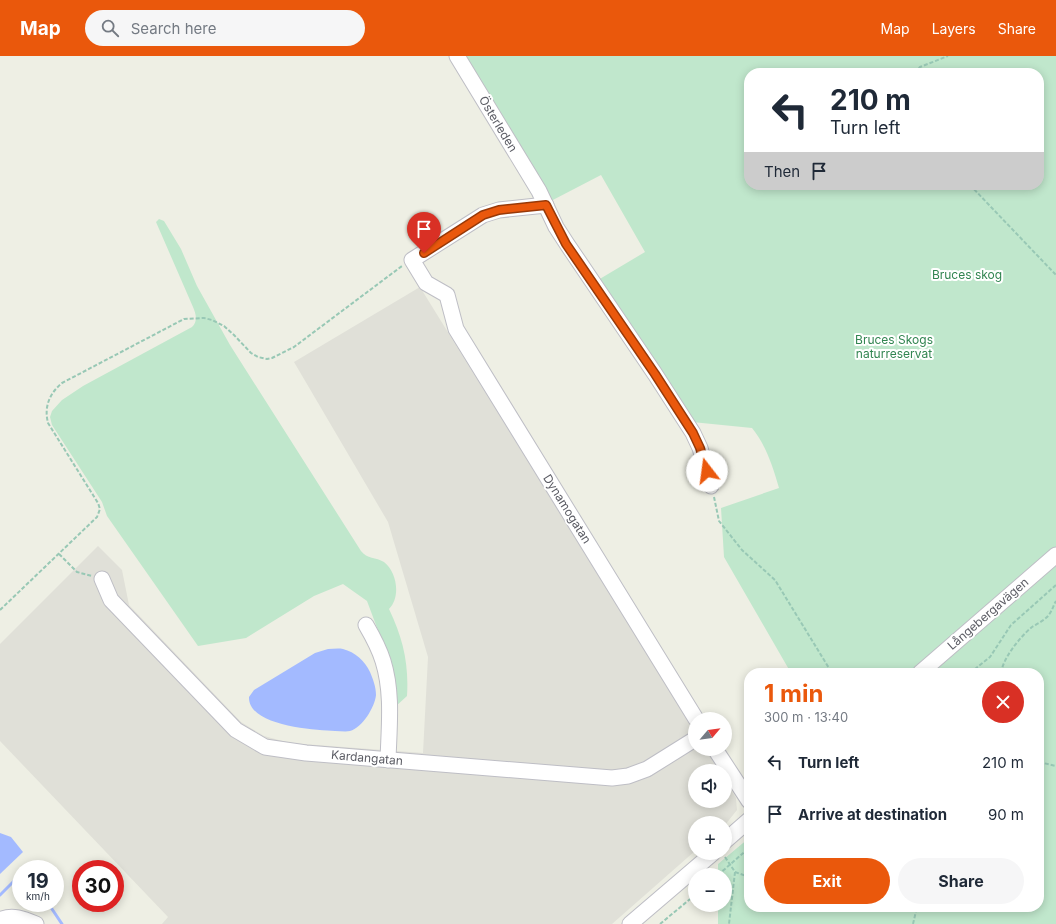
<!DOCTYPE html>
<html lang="en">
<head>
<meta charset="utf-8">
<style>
  body { margin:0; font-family:Inter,sans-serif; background:#f6f6f7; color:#1f2937; height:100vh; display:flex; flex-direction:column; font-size:15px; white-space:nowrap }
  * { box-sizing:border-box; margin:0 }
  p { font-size:13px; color:#747a83 }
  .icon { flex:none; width:22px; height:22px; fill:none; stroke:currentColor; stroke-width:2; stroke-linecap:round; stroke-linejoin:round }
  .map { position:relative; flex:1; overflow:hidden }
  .panel { position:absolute; left:744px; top:612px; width:300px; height:244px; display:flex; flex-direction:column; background:#fff; border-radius:16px; box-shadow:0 2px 10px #0003 }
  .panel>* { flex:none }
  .guide { position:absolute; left:744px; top:12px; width:300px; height:122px; border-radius:16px; box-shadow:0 2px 10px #0003; background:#fff; color:#1f2937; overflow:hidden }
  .needle { width:26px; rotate:61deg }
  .tools { position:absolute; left:688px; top:656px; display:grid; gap:8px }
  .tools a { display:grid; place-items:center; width:44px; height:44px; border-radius:50%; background:#fff; box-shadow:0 2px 10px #0003; font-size:20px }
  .speed { position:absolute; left:12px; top:804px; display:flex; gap:8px; font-size:20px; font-weight:700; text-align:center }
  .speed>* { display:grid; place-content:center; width:52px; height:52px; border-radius:50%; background:#fff; box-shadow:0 2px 10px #0003; line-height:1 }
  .speed small { font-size:10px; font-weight:400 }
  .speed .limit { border:6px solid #d22; background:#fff; color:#111 }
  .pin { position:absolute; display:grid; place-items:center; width:34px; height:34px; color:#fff; margin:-41px -17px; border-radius:50% 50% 50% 0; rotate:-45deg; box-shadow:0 0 4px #0007 }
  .pin .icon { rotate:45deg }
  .me { position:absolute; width:44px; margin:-22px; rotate:345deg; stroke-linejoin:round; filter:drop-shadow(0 0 3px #0008) }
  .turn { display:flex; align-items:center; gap:14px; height:84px; padding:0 20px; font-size:18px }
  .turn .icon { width:52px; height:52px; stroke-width:2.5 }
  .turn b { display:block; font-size:28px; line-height:34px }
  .then { display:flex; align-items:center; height:38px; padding:0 20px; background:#0003; gap:8px; font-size:15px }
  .round { display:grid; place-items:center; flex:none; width:42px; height:42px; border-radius:21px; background:#f6f6f7 }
  .summary { display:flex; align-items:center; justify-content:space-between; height:68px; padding:0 20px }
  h1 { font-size:24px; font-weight:700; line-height:30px; color:#ea580c }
  .button { display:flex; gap:8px; margin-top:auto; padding:8px 20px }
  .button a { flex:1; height:46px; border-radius:24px; background:#ea580c; color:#fff; font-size:16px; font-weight:700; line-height:46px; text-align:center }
  .button a+a { background:#f6f6f7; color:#1f2937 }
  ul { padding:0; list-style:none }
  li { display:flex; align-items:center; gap:12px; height:52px; padding:0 20px }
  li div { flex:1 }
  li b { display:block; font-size:15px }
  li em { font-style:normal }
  header { display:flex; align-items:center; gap:24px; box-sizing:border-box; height:56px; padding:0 20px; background:#ea580c; color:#fff }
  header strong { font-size:19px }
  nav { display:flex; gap:22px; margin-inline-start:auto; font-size:14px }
  .search { width:280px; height:36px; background:#f6f6f7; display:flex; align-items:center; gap:10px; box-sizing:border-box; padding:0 14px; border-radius:22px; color:#747a83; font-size:15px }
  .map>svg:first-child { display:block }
</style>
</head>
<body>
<header>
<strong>Map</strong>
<div class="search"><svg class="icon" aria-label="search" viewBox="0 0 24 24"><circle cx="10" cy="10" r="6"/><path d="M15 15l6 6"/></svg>Search here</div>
<nav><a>Map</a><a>Layers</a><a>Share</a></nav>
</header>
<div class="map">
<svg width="1056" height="868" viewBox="0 0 1056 868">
  <rect width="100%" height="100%" fill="#eeefe4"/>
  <!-- industrial -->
  <polygon fill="#e0e0d8" points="420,231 695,676 695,693 706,693 719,715 695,715 695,745 725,745 725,724 736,742 737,754 725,769 725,767 695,767 695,795 612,868 162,868 168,861 0,685 0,588 98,490 122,514 129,549 241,666 264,680 290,687 423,697 428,601 388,466 294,306"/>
  <!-- green -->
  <g fill="#c0e7cc" fill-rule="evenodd">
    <path d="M459,0h597v868h-338v-19h7v-30h-7v-11l31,-26v69h290v-234h-248l-67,-116 -3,-49 58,-20c-6,-21 -13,-43 -27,-60l-60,-6 -94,-142 47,-28 -44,-77 -52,27zM749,17h290v112h-290z"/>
    <path d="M159,163l5,2 17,28 16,37 33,59 131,206c6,8 15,6 23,11 13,10 17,35 5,47 14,29 20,55 18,87l-12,11 -7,-50 -21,-56 -24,-17 -29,12 -68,42 -48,8 -91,-130 -5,-14 -50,-77 -2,-8 2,-6 10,-11 21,-14 109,-59c6,-6 4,-13 1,-20l-37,-85z"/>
  </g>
  <!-- water -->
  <g fill="#a3baff">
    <path d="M328,593c5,0 10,-1 15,0 12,3 22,12 27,23 3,7 6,15 6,23 -1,12 -14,33 -26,36 -4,1 -10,0 -15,0 -21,-1 -87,-5 -86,-34l5,-7 61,-37z"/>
    <polygon points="0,777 11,781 23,796 0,818"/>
  </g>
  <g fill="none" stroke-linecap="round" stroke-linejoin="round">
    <!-- stream -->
    <g stroke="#a3baff" stroke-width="3">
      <polyline points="0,839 21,818"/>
      <polyline points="48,847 62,868"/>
    </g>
    <defs>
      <g id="minor">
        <polyline points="457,0 539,135 556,171 567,188 655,318 693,377 700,392 711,430"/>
        <polyline points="546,149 499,154 483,159 412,204 426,227 447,239 456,273 696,663"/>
        <polyline points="102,523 111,544 236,674 265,691 306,697 612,722 628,720 647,713 695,683"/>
        <path d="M366,569c7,12 13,23 17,36 10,32 6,66 5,99"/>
        <polyline points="920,617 1056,499"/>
        <polyline points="715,693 749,745"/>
        <polyline points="725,785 749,764"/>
        <path d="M0,864c12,-6 24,-1 36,4"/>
        <polyline points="630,868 713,797"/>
      </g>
    </defs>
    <!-- minor casing -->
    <use href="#minor" stroke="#bebec5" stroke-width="17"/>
    <!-- path -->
    <g stroke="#98c8b5" stroke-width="2" stroke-dasharray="4 2" stroke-linecap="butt">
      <polyline points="915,17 920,11 948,0"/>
      <polyline points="970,129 1056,219"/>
      <polyline points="714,441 719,465 742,494 775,524 832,617"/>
      <polyline points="59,498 77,516 92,520"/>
      <path d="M0,554l97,-93 3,-8 -2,-6 -50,-80c-4,-16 1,-29 14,-40l122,-64 20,-1 8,2 12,6 10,9 17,18 7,4 9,2 5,-1 22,-11 108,-81"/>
      <polyline points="970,617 990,601 1011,569 1056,529"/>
      <path d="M1001,617c2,-15 19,-36 31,-46 5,-3 11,-6 15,-10 5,-5 6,-11 9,-16"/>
      <polyline points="1039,706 1056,710"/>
      <polyline points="725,801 735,816 729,868"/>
      <polyline points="735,816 749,821"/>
      <polyline points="718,819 749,792"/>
      <polyline points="660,868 695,839"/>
      <polyline points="913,868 917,851"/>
    </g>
    <!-- minor -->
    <use href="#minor" stroke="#fff" stroke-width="15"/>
  </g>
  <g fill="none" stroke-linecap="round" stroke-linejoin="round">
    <defs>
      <polyline id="route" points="424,197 483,159 499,154 546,149 566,188 655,318 693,377 700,392 707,415"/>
    </defs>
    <!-- route casing -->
    <use href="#route" stroke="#983908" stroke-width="10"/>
    <!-- route -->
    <use href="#route" stroke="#ea580c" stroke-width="7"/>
  </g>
  <g text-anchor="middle" stroke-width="4" stroke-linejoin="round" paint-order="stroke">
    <!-- street labels -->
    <g font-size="12" fill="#5c5d65" stroke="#fff">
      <text transform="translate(498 68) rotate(59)" y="4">Österleden</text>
      <text transform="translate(567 453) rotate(58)" y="4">Dynamogatan</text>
      <text transform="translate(988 558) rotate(-41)" y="4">Långebergavägen</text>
      <text transform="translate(367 702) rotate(5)" y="4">Kardangatan</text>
    </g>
    <!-- park labels -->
    <g font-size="12" fill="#328551" stroke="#fff">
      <text x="967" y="223">Bruces skog</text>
      <text x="894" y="288">Bruces Skogs<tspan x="894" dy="14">naturreservat</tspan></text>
    </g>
  </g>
</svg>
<div class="tools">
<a><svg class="needle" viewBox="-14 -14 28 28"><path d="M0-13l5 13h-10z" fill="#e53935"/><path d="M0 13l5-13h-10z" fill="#747a83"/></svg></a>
<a><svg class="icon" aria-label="sound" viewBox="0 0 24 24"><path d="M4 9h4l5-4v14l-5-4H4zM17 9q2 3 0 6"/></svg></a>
<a>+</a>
<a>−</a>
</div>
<div class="speed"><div>19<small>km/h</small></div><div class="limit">30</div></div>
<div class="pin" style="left:424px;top:197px;background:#d93025"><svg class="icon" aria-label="arrive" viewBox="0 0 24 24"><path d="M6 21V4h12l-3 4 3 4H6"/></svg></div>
<svg class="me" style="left:707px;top:415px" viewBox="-20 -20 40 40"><circle r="19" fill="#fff"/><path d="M0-13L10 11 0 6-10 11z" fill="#ea580c"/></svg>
<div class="guide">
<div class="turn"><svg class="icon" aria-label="left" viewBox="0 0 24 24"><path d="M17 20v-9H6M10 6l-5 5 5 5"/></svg><div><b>210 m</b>Turn left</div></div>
<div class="then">Then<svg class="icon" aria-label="arrive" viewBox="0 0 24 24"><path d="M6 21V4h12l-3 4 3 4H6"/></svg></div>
</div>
<section class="panel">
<div class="summary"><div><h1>1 min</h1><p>300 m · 13:40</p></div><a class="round" style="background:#d93025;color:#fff"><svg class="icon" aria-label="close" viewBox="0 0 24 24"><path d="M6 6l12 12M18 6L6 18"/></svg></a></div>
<ul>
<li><svg class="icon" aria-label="left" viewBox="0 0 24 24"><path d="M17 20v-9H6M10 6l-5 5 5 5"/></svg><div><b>Turn left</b></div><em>210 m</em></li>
<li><svg class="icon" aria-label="arrive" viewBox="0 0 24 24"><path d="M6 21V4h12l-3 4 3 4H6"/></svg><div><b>Arrive at destination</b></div><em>90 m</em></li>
</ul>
<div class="button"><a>Exit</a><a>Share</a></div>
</section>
</div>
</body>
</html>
